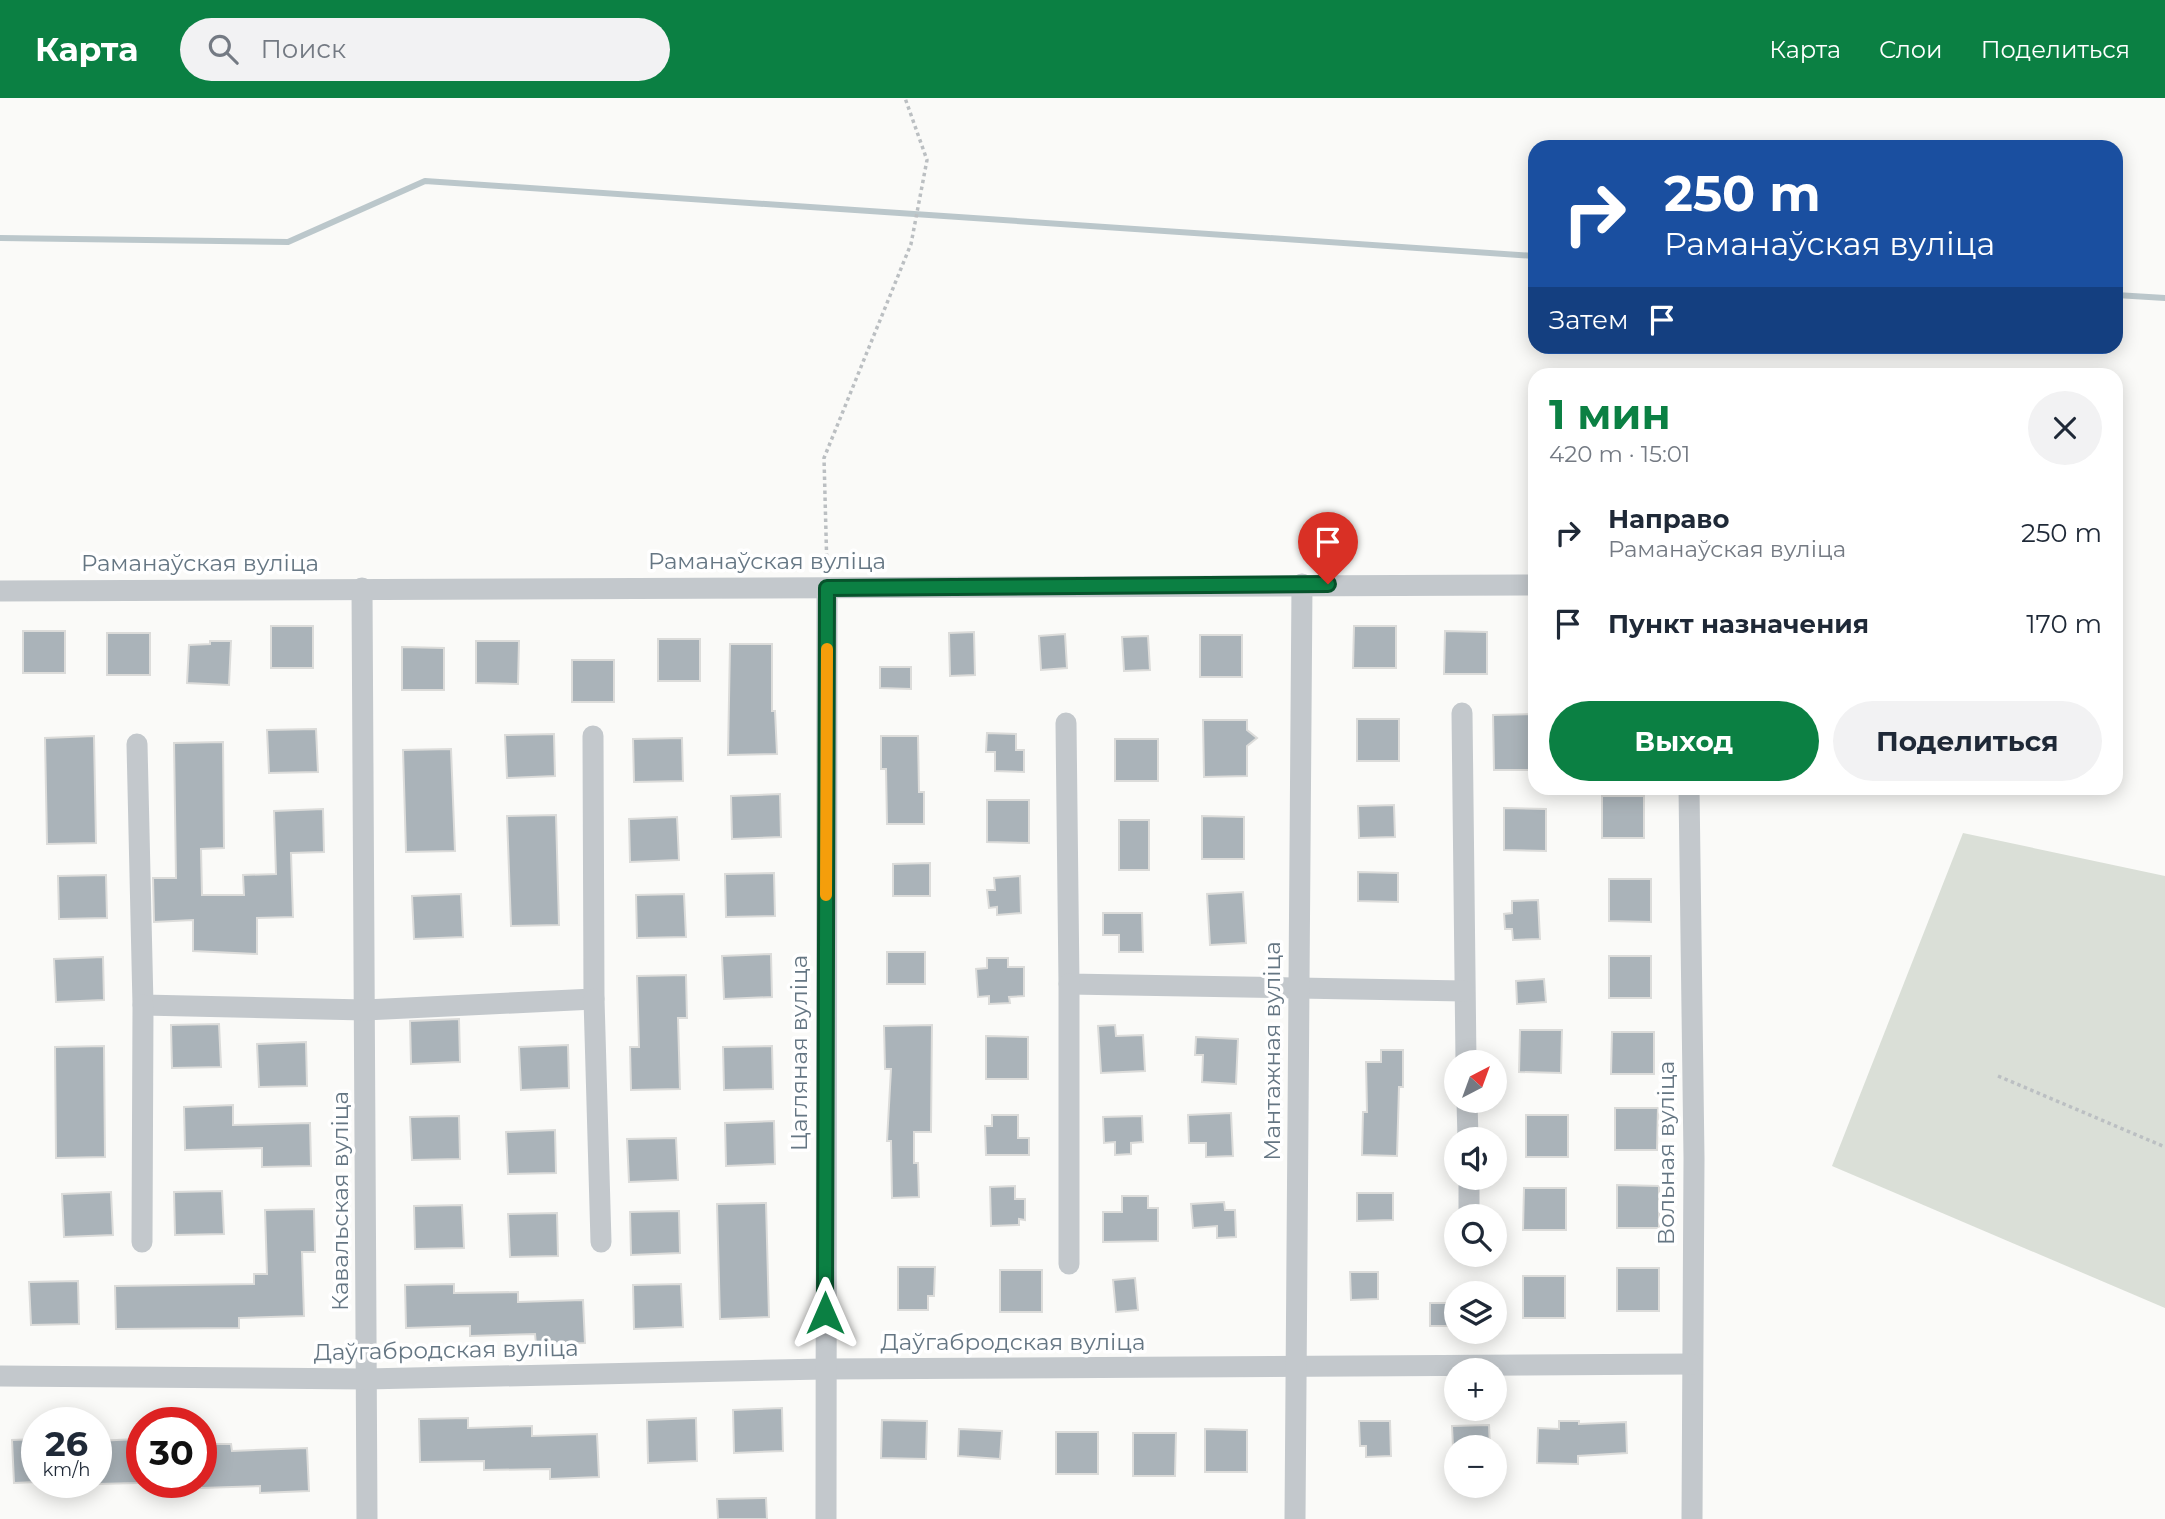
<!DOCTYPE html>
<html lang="ru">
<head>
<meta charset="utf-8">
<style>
  body { margin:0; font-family:Montserrat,sans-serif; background:#f2f2f3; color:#1f2937; height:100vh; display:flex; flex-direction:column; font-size:26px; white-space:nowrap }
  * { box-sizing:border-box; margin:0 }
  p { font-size:23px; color:#747a83 }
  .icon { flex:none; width:38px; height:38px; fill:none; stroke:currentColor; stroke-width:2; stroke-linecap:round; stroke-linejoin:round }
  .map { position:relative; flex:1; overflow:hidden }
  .drawer { position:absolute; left:1528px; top:270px; width:595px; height:427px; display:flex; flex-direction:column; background:#fff; border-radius:21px; box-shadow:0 4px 18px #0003 }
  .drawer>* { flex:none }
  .banner { position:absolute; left:1528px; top:42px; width:595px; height:214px; border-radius:21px; box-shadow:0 4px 18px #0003; background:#1a4fa0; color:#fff; overflow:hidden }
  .needle { width:46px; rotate:41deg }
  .buttons { position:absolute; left:1444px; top:952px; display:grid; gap:14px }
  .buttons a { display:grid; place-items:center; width:63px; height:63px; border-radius:50%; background:#fff; box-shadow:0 4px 18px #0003; font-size:35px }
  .speed { position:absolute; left:21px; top:1309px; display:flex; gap:14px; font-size:35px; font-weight:700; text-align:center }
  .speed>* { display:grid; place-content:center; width:91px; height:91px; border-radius:50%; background:#fff; box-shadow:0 4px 18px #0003; line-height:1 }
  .speed small { font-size:18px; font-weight:400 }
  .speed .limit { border:10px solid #d22; background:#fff; color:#111 }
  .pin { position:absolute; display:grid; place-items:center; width:60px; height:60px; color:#fff; margin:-72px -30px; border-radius:50% 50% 50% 0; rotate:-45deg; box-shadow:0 0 7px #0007 }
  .pin .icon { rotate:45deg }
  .me { position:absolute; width:77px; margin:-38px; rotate:0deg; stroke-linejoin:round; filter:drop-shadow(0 0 5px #0008) }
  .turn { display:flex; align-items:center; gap:24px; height:147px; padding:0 21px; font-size:32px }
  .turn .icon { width:91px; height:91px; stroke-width:2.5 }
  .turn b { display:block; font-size:49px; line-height:60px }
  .then { display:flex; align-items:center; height:66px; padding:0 21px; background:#0003; gap:14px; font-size:26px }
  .round { display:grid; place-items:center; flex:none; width:74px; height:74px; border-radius:37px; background:#f2f2f3 }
  .head { display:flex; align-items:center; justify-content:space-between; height:119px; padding:0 21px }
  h1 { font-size:42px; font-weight:700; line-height:52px; color:#0b8043 }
  .action { display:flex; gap:14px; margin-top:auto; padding:14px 21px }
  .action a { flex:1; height:80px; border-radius:42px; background:#0b8043; color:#fff; font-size:28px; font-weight:700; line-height:80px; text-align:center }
  .action a+a { background:#f2f2f3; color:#1f2937 }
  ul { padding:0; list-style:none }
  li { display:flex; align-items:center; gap:21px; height:91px; padding:0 21px }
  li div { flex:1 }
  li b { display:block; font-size:26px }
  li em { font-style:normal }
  header { display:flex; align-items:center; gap:42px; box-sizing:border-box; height:98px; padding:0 35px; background:#0b8043; color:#fff }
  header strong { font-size:33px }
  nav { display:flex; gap:38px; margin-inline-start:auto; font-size:24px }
  .search { width:490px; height:63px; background:#f2f2f3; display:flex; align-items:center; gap:18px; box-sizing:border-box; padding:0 24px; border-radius:38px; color:#747a83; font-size:26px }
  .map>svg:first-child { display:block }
</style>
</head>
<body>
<header>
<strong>Карта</strong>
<div class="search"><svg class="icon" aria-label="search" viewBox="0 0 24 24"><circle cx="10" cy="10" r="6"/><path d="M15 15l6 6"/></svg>Поиск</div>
<nav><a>Карта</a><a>Слои</a><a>Поделиться</a></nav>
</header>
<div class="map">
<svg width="2165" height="1421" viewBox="0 0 2165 1421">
  <rect width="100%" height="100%" fill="#fafaf8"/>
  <!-- green -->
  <polygon fill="#dadfd7" points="1963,735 2165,778 2165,1210 1832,1068"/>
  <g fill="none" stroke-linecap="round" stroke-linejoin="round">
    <!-- stream -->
    <g stroke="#bbc7cb" stroke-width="6">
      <polyline points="0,140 288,144 425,83 1535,158"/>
      <polyline points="2116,197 2165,200"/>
    </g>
  </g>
  <!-- building -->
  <g fill="#aab3b9" stroke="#dcdcda" stroke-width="2">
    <rect x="271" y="528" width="42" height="42"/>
    <polygon points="1354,528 1396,528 1396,570 1353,570"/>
    <rect x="23" y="533" width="42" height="42"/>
    <polygon points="1445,533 1487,534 1487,576 1444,576"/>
    <polygon points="974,534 975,577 950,578 949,535"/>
    <rect x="107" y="535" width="43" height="42"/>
    <polygon points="1065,536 1067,570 1041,572 1039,538"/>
    <rect x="1200" y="537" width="42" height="42"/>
    <polygon points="1148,538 1150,572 1124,573 1122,539"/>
    <rect x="658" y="541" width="42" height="42"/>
    <polygon points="210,543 231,543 229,587 187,585 189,547 210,546"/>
    <polygon points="476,543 519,543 518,586 476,585"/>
    <polygon points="730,546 772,546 772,613 775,613 777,656 728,657"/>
    <polygon points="402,549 444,550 444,592 402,592"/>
    <rect x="572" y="562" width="42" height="42"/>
    <polygon points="880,569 911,569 911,591 880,590"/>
    <polygon points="1532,616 1532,672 1494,672 1493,617"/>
    <rect x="1357" y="621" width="42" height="42"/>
    <polygon points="1203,622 1247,622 1247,632 1257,640 1247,648 1247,678 1204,679"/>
    <polygon points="316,631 318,674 269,675 267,632"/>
    <polygon points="987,635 1016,636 1016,652 1024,652 1024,674 995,673 995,654 986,654"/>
    <polygon points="554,636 555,678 507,680 505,637"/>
    <polygon points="94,638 96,745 47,746 45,640"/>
    <polygon points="881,638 918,638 919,694 924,694 924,726 887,726 886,671 881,671"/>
    <polygon points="682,640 683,683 634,684 633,641"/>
    <rect x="1115" y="641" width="43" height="42"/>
    <polygon points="223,644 224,750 201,751 202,797 244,797 243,777 276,776 274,713 323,711 324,754 291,755 293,819 257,820 257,856 193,853 193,822 154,824 153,780 176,780 174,645"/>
    <polygon points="451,651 455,753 406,754 403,652"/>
    <polygon points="780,696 781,739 732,741 731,698"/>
    <rect x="1602" y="698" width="42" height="42"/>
    <polygon points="987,702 1029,702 1029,745 987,744"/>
    <polygon points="1394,707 1395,739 1359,740 1358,708"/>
    <polygon points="1504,710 1546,711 1546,753 1504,752"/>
    <polygon points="556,717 559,827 511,828 507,718"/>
    <polygon points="1202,718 1244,719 1244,761 1202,761"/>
    <polygon points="677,719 679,762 630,764 629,721"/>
    <rect x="1119" y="722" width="30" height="50"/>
    <polygon points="930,765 930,798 893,798 893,766"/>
    <polygon points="1358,774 1398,775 1398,804 1358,803"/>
    <polygon points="774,775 775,818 726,819 725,776"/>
    <polygon points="106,777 107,820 59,821 58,778"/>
    <polygon points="1020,778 1021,815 997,817 997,809 989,810 987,792 995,792 994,780"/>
    <polygon points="1609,781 1651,781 1651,824 1609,823"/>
    <polygon points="1243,794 1246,845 1210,847 1207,796"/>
    <polygon points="461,796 463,839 414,841 412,798"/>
    <polygon points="684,796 686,839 637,840 636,797"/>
    <polygon points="1538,802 1540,841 1513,842 1512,831 1505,831 1504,816 1512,815 1512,803"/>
    <polygon points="1103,815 1142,815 1143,854 1119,854 1119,837 1103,837"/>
    <rect x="887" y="854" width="38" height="32"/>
    <polygon points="771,856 772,899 724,901 722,858"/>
    <rect x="1609" y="858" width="42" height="42"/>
    <polygon points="103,859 104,902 56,904 54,861"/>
    <polygon points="987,860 1008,860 1008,869 1024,869 1024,898 1009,899 1010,905 989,906 989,898 978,899 976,871 987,870"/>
    <polygon points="686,877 687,920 678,920 680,991 631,992 630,949 639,949 637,878"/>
    <polygon points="1544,881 1546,904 1517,906 1516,883"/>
    <polygon points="459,921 460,964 411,966 410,923"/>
    <polygon points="219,926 221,969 172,970 171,927"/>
    <polygon points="932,927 931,1034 914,1034 914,1065 918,1065 919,1099 892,1100 891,1043 887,1043 891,971 885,971 884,928"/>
    <polygon points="1115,927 1116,938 1143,937 1145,973 1101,975 1098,928"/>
    <polygon points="1520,932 1562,932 1561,975 1519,974"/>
    <polygon points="1612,934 1654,934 1654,976 1611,976"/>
    <polygon points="986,938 1028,939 1028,981 986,981"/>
    <polygon points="1196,939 1238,941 1236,986 1202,984 1203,957 1195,957"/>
    <polygon points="306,944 307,988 259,989 257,946"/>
    <polygon points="568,947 569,990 521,992 519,949"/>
    <polygon points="104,948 105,1059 56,1060 55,949"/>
    <polygon points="772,948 773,991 724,992 723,949"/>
    <polygon points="1381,952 1403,952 1403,989 1399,989 1397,1058 1362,1057 1363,1014 1367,1014 1366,964 1381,964"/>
    <polygon points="233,1007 233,1027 310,1025 311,1068 262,1069 262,1050 185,1052 184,1009"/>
    <polygon points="1615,1010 1658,1010 1657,1052 1615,1052"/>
    <polygon points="1231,1015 1233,1058 1206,1059 1206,1045 1189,1045 1188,1017"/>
    <polygon points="992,1017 1018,1017 1018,1040 1029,1040 1029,1057 986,1057 985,1028 992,1028"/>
    <rect x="1526" y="1017" width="42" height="42"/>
    <polygon points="459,1018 460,1061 412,1062 410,1019"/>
    <polygon points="1142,1018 1143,1044 1131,1045 1131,1056 1115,1057 1115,1044 1104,1045 1103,1019"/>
    <polygon points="774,1023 775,1066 726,1068 725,1025"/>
    <polygon points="555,1032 556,1075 508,1076 506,1034"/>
    <polygon points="676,1040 678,1082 629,1084 627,1041"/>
    <polygon points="1617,1087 1659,1088 1659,1130 1617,1130"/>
    <polygon points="1015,1088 1015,1101 1025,1101 1025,1122 1019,1121 1019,1127 991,1128 990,1089"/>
    <polygon points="1524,1090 1566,1090 1566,1132 1523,1132"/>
    <polygon points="222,1093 224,1136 175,1137 174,1094"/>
    <polygon points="111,1094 113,1137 64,1139 62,1096"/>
    <polygon points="1357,1095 1393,1095 1393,1122 1357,1123"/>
    <polygon points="1122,1098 1148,1098 1148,1110 1158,1110 1158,1143 1103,1144 1103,1114 1122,1114"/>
    <polygon points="1224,1104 1225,1112 1235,1112 1236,1139 1217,1140 1217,1128 1193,1130 1191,1106"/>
    <polygon points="766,1105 769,1219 720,1221 717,1106"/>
    <polygon points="462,1107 464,1150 415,1151 414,1108"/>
    <polygon points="314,1111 315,1154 302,1154 304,1218 239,1220 239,1230 116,1231 115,1188 254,1186 254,1176 267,1176 265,1112"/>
    <polygon points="679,1113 680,1155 631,1157 630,1114"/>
    <polygon points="557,1115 558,1158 510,1159 508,1116"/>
    <polygon points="898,1169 935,1169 934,1198 928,1198 928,1212 898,1212"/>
    <rect x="1617" y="1170" width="42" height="43"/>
    <rect x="1000" y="1172" width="42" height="42"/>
    <polygon points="1350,1174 1378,1174 1378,1201 1351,1202"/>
    <rect x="1523" y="1178" width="42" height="42"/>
    <polygon points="1135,1180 1138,1212 1116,1214 1113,1182"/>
    <polygon points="78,1183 79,1226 31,1227 29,1184"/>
    <polygon points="454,1186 454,1195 518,1194 518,1204 583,1202 585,1245 536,1246 535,1236 470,1238 470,1228 406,1230 405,1187"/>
    <polygon points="681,1186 683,1229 634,1231 633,1187"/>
    <rect x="1430" y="1205" width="26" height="23"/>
    <polygon points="782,1310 783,1353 734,1355 733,1312"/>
    <polygon points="468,1320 468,1330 532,1328 532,1338 597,1336 599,1379 550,1381 550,1371 484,1372 484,1363 420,1364 419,1321"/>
    <polygon points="696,1320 697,1363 648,1365 647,1322"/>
    <polygon points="882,1322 927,1323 926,1361 881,1360"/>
    <polygon points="1359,1323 1390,1323 1391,1358 1366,1359 1366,1348 1360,1348"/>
    <polygon points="1559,1323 1579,1323 1579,1326 1626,1324 1627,1355 1578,1358 1578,1366 1537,1365 1538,1330 1559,1331"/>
    <polygon points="1489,1327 1490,1349 1453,1349 1452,1328"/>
    <polygon points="959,1331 1002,1333 1000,1361 958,1358"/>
    <polygon points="1205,1331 1247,1332 1247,1374 1205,1374"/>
    <rect x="1056" y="1334" width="42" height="42"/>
    <polygon points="1133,1335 1176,1335 1175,1378 1133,1378"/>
    <polygon points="37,1341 37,1384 14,1385 12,1342"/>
    <polygon points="137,1341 138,1385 96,1386 96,1343"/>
    <polygon points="201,1346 231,1346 232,1353 307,1350 309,1393 260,1395 260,1388 201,1390"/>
    <polygon points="766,1400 767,1421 718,1421 717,1401"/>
  </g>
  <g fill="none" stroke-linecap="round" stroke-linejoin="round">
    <!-- path -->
    <g stroke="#bbbfc2" stroke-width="3.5" stroke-dasharray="3.5 3.5" stroke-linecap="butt">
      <polyline points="827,473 824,360 911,146 927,62 905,0"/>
      <polyline points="1998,978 2165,1049"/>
    </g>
    <!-- minor -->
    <g stroke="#c3c8cc" stroke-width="21">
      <polyline points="362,490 367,1421"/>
      <polyline points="0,493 1535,487"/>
      <polyline points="1462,615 1466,964"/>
      <polyline points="1066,625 1069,886 1464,893"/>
      <polyline points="137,646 143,907 365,912 594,901 593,638"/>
      <polyline points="1689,690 1694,1060 1692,1421"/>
      <polyline points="594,901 601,1144"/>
      <polyline points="1467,1003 1468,1041"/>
      <polyline points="1469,1080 1469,1118"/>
      <polyline points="142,1144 143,907"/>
      <polyline points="1069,1166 1069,886"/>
      <polyline points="0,1278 366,1281 824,1271 1691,1266"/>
      <polyline points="826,1421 827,490"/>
      <polyline points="1295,1421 1302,486"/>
    </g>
  </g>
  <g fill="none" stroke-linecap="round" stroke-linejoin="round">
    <defs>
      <polyline id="route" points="825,1215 827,490 1328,486"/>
    </defs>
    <!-- route casing -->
    <use href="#route" stroke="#07532c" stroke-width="18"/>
    <!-- route -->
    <use href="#route" stroke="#0b8043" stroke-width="12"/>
    <!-- slow -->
    <polyline stroke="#f59e0b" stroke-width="12" points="826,797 827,551"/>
  </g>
  <g text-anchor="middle" stroke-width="7" stroke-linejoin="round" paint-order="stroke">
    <!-- street labels -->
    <g font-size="23" fill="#657683" stroke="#fff">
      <text x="767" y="471">Раманаўская вуліца</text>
      <text x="200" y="473">Раманаўская вуліца</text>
      <text transform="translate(1272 953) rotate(-90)" y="8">Мантажная вуліца</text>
      <text transform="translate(799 955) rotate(-90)" y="8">Цагляная вуліца</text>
      <text transform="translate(1666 1055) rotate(-90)" y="8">Вольная вуліца</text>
      <text transform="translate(340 1103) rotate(-90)" y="8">Кавальская вуліца</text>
      <text x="1013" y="1252">Даўгабродская вуліца</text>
      <text transform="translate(446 1252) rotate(-1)" y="8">Даўгабродская вуліца</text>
    </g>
  </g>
</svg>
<div class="buttons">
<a><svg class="needle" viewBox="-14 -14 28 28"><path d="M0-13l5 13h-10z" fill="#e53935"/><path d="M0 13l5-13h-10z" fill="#747a83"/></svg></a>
<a><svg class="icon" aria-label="sound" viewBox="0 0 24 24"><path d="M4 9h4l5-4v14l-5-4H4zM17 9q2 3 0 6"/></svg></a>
<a><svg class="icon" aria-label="search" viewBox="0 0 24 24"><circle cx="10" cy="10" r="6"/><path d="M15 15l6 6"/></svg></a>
<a><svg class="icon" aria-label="layers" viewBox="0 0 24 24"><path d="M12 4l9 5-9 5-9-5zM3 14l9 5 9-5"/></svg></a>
<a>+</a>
<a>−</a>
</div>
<div class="speed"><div>26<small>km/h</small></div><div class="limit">30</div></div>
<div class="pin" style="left:1328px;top:486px;background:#d93025"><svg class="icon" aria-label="arrive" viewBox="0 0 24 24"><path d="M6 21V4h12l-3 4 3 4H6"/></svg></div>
<svg class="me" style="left:825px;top:1215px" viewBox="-20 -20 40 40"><path d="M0-17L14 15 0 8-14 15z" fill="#0b8043" stroke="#fff" stroke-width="4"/></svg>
<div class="banner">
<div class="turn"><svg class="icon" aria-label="right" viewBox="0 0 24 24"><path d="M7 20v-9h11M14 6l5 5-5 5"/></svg><div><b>250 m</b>Раманаўская вуліца</div></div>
<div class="then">Затем<svg class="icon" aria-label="arrive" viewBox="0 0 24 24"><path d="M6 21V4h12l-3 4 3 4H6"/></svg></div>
</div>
<section class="drawer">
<div class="head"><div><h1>1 мин</h1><p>420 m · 15:01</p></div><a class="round"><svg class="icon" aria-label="close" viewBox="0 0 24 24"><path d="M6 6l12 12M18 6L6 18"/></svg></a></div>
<ul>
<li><svg class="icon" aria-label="right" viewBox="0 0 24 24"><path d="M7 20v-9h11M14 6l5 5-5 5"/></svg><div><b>Направо</b><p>Раманаўская вуліца</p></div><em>250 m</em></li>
<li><svg class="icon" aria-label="arrive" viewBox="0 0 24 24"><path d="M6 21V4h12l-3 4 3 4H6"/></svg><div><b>Пункт назначения</b></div><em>170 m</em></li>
</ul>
<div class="action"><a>Выход</a><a>Поделиться</a></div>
</section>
</div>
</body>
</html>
